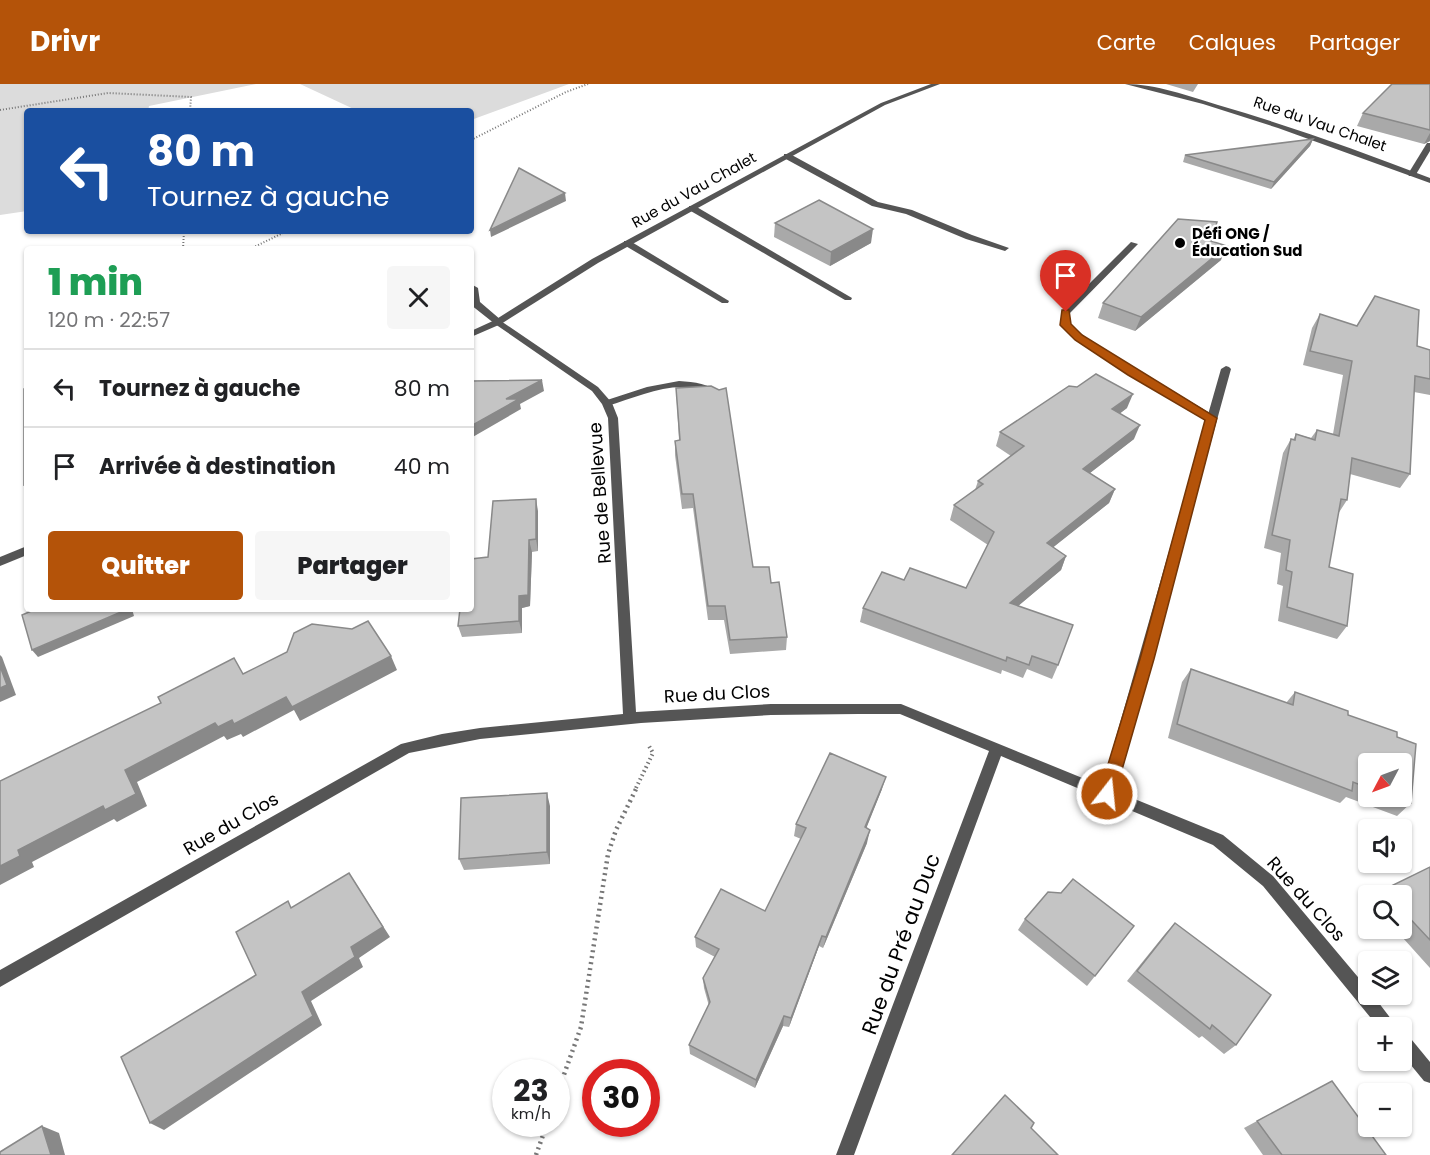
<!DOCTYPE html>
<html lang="fr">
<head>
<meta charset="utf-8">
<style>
  body { margin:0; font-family:Poppins,sans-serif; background:#f6f6f6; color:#202124; height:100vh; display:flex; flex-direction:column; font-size:22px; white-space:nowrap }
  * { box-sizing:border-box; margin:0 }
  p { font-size:20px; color:#757577 }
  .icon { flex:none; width:33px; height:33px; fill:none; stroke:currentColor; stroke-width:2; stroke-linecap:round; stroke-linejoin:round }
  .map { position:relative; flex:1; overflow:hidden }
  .details { position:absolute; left:24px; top:162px; width:450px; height:366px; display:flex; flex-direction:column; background:#fff; border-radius:6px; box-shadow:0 2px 4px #0004 }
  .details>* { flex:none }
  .guide { position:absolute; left:24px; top:24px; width:450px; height:126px; border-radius:6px; box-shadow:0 2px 4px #0004; background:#1a4fa0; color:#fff; overflow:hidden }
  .needle { width:39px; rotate:229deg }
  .fabs { position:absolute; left:1358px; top:669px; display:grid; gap:12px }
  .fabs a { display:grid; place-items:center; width:54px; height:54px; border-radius:6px; background:#fff; box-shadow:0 2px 4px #0004; font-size:30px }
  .speed { position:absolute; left:492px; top:975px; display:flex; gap:12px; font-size:30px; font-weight:700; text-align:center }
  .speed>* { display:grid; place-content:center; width:78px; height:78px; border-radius:50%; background:#fff; box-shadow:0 2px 4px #0004; line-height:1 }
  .speed small { font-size:15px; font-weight:400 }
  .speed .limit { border:9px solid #d22; background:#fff; color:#111 }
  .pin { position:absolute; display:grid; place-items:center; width:51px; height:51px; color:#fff; margin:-62px -26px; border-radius:50% 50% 50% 0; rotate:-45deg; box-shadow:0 0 6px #0007 }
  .pin .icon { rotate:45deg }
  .me { position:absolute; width:66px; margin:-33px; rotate:16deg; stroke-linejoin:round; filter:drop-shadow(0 0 4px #0008) }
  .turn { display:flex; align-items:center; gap:21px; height:126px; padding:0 24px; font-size:27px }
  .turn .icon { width:78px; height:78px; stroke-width:2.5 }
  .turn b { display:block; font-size:42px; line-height:51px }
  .round { display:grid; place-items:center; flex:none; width:63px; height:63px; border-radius:6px; background:#f6f6f6 }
  .summary { display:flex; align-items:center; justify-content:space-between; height:102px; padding:0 24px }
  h1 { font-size:36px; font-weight:800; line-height:45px; color:#1e9e55 }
  .action { display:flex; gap:12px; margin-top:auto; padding:12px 24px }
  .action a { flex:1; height:69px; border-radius:6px; background:#b45309; color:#fff; font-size:24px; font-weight:800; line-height:69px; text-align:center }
  .action a+a { background:#f6f6f6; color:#202124 }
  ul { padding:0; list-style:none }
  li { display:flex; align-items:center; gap:18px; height:78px; padding:0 24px; border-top:2px solid #e0e0e0 }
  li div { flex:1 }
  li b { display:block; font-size:22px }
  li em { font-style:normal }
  header { display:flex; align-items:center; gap:36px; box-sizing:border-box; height:84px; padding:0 30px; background:#b45309; color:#fff }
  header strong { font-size:28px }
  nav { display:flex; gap:33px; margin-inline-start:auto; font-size:21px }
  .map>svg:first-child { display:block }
</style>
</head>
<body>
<header>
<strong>Drivr</strong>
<nav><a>Carte</a><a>Calques</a><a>Partager</a></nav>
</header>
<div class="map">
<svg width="1430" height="1071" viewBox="0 0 1430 1071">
  <rect width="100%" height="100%" fill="#fff"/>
  <!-- green -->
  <g fill="#dcdcdc">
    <polygon points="0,0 256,0 149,22 148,27 27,27 27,127 0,131"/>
    <polygon points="300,0 569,0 471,36 471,27 358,27"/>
  </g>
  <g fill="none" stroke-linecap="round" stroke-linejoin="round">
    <!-- path-far2 -->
    <g stroke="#777" stroke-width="2" stroke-dasharray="1 2" stroke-linecap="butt">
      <polyline points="0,26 108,9 191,13 190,27"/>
      <polyline points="471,56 566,8 588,0"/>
      <polyline points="183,165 184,147"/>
      <polyline points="250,165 287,147"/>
    </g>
    <!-- path-far1 -->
    <polyline stroke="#777" stroke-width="4" stroke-dasharray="1.5 3" stroke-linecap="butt" points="636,704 653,669 649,662"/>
    <!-- path -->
    <g stroke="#777" stroke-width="4.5" stroke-dasharray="2 4" stroke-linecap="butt">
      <polyline points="556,1013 581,943 608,770 616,746 637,703"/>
      <polyline points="536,1071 547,1040"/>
    </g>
    <!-- service -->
    <g fill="#555" fill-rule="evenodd">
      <polygon points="1427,59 1430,59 1430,67 1415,92 1409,92 1408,90"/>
      <polygon points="784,70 790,70 878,118 912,126 972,151 1009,164 1005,167 966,155 906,130 872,122 784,74"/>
      <polygon points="689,122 695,122 852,214 851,216 845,216 689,126"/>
      <polygon points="624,157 630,157 729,217 728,219 722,219 624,161"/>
      <polygon points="1131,158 1138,160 1070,229 1070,240 1096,262 1215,332 1215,336 1207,336 1090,266 1060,241 1063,226"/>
      <polygon points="471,200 478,204 480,218 501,236 501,240 495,240 471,221"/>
      <path d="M679,297c16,1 30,2 41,14l-5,3c-8,-3 -12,-9 -21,-10 -29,-5 -59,10 -87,18l-5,-3 2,-2 43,-14z"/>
    </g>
    <!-- minor -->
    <g fill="#555" fill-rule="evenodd">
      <polygon points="498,235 598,303 612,319 618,334 636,628 771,620 901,620 1102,702 1221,285 1226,282 1229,283 1231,285 1115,707 1223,751 1273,792 1368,905 1368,910 1372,910 1398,944 1379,944 1263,802 1213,761 1001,672 854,1071 836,1071 989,667 900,630 858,630 771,631 641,639 480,655 409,669 0,903 0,886 401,660 442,650 480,644 623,630 608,334 602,320 592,307 495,240 493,238"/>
      <polygon points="1401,948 1407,950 1430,978 1430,999 1424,997 1401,969"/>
    </g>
    <!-- tertiary -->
    <g fill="#555" fill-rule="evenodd">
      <polygon points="931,0 940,0 885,21 598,179 501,240 471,253 471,247 495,236 592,175 881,19"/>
      <path d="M1125,0c31,0 64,12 93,21 72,21 142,46 212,73v5l-152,-55 -75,-24z"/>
      <polygon points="27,462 27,471 0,482 0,473"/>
    </g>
  </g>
  <!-- wall -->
  <g fill="#a9a9a9" fill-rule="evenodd">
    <polygon points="1166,0 1198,0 1193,8"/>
    <polygon points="1430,0 1430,57 1424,60 1357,42 1363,29"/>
    <polygon points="1313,55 1310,62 1271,105 1183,78 1185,71"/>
    <polygon points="775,139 871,159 830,182 774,153"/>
    <polygon points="1211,157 1221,176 1135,247 1098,234 1103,219"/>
    <polygon points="1320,230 1430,266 1430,311 1414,308 1410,390 1400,404 1350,390 1347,416 1338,430 1329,483 1347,542 1337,555 1278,537 1283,502 1277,500 1281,469 1264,464 1283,369 1291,355 1293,356 1296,350 1311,354 1317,346 1333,350 1343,291 1303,281 1312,244"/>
    <polygon points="676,304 753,483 771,499 787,553 786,566 730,570 724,536 708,536 693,424 682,425 675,371 675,357 679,356"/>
    <polygon points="1127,324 1119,330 1134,355 1090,389 1115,405 1109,419 1053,463 1066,472 1061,486 1018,522 1058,581 1052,595 1027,585 1023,594 1002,586 1001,590 860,538 863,524 904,496 966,504 988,461 950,436 954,421 975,406 978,397 1011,372 996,362 1000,348"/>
    <polygon points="538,427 538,467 532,468 530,522 522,524 522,549 462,553 458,542 488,473"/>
    <path d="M1191,585l95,34 9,-11 53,23 49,22 14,66 -14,13 -51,-19 -6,6 -172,-65 14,-56zM1368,680l33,32h-33z"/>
    <polygon points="882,705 866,744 867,759 823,864 819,862 789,943 783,942 755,1004 690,970 689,961 709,922 704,904 703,894 715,873 696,863 695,853 765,827 801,755 794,752 796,740"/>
    <polygon points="550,722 550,780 464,786 459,775"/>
    <polygon points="1430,783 1430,884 1394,844 1401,844 1401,812 1376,812 1383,806"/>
    <polygon points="1025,835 1095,892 1087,902 1018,846"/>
    <polygon points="1175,839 1236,961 1224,970 1202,952 1199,954 1127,897 1165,850"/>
    <polygon points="1332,997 1386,1071 1263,1071 1244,1044"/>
  </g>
  <!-- shaded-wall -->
  <g fill="#898989">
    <polygon points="1430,49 1430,57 1424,60"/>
    <polygon points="1313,55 1310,62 1271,105 1274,98"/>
    <polygon points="565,109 566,117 491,153 490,146"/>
    <polygon points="873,145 871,159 830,182 831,168"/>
    <polygon points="1227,162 1221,176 1135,247 1141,233"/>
    <polygon points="542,296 544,307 520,320 521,325 471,354 471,342 506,315"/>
    <polygon points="1133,310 1127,324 1106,340 1112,325"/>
    <polygon points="1140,341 1134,355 1077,399 1083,385"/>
    <polygon points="1115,405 1109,419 1041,473 1047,459"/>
    <polygon points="536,415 538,427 538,467 536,455"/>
    <polygon points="529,456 532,468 530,522 522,524 522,549 519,537 519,512"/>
    <polygon points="1066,472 1061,486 1005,533 1010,519"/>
    <polygon points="128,525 132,525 134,532 38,573 32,566"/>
    <polygon points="0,571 2,573 16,611 0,618"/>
    <polygon points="391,572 397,586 300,637 294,626 243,653 241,650 227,656 224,652 137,698 147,722 117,738 114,735 32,778 34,783 0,801 0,782 18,766 125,686 215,639 232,636 286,613"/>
    <polygon points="886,693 882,705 862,755 865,743"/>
    <polygon points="547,709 550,722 550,780 547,768"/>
    <polygon points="870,746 867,759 823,864 826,853"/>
    <polygon points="349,789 390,853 359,874 363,883 311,917 322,941 164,1046 150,1039 302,908 351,863"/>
    <polygon points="822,852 819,862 789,943 791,934"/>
    <polygon points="784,932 783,942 755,1004 756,996"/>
    <polygon points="42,1042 59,1049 65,1071 51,1071"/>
  </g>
  <!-- building -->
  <g fill="#c4c4c4" stroke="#898989" stroke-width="1.5">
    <polygon points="1392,0 1430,0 1430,46 1363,29"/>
    <polygon points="1313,55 1274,98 1185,71"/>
    <polygon points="519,84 565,109 490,146"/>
    <polygon points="819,116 873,145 831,168 775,139"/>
    <polygon points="1178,135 1217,138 1211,157 1227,162 1141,233 1103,219"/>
    <polygon points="1375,212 1419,226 1417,262 1430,266 1430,295 1415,292 1410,390 1352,374 1347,416 1341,415 1329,483 1353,490 1347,542 1287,523 1292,488 1286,486 1290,456 1272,451 1291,355 1295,356 1296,350 1315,356 1317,346 1339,352 1352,277 1310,267 1320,230 1357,242"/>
    <polygon points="1096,290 1133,310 1112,325 1140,341 1083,385 1115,405 1047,459 1066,472 1010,519 1073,541 1058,581 1032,572 1029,581 1007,573 1006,577 863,524 882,488 904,496 910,484 966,504 994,448 954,421 983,400 978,397 1024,362 1000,348 1069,302 1077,303"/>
    <polygon points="542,296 506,315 519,315 471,342 471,297"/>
    <polygon points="711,302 719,306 726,304 753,483 769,483 771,499 779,498 787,553 730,556 725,522 708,522 693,410 682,410 675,357 680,356 676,304"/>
    <polygon points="24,305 27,305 27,400 24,401"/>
    <polygon points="536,415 536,455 529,456 528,511 519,512 519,537 458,542 460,525 471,525 471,475 488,473 493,417"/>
    <polygon points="36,525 128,525 32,566 22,531"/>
    <polygon points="368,537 391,572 292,623 286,613 234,640 232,636 218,643 215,639 125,686 136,710 105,726 103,722 18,766 20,772 0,782 0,697 161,619 158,613 234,574 243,590 287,568 294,549 312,540 352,545"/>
    <polygon points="0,582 7,601 0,604"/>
    <polygon points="1191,585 1293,621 1295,608 1348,627 1348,631 1397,648 1397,653 1416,660 1411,719 1393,712 1401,712 1401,680 1368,680 1368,704 1353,698 1352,707 1177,640"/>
    <polygon points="830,669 886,693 865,743 870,746 826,853 822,852 791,934 784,932 756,996 689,961 710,918 703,894 719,865 695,853 721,805 765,827 806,744 796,740"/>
    <polygon points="547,709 547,768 459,775 461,714"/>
    <polygon points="1430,783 1430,856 1401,825 1401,812 1388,812 1383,806"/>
    <polygon points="349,789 383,843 351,863 355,873 302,908 313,932 150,1039 121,973 256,891 236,848 288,817 291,824"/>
    <polygon points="1073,795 1134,842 1095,892 1025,835 1048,808 1061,809"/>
    <polygon points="1175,839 1271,911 1236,961 1212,941 1210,945 1137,887"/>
    <polygon points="1332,997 1386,1071 1282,1071 1257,1037"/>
    <polygon points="1005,1011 1034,1039 1031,1044 1058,1071 952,1071"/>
    <polygon points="42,1042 51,1071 0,1071 0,1068"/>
  </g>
  <!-- route -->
  <polygon fill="#b45309" stroke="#753606" stroke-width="1.5" points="1062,226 1069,226 1071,240 1082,251 1217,334 1154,575 1115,710 1113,715 1107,717 1102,715 1099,710 1140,575 1205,336 1128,291 1075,256 1060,241"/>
  <!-- markers -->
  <circle fill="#000" stroke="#fff" stroke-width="2" cx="1180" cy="159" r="6"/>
  <g text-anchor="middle" stroke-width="4.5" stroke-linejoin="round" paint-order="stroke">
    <!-- far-street labels -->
    <g font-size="15" fill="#000" stroke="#fff">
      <text transform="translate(1320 40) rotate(19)" y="5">Rue du Vau Chalet</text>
      <text transform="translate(694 106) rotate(-29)" y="5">Rue du Vau Chalet</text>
    </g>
    <!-- far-poi labels -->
    <g font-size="15" font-weight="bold" fill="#000" stroke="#fff" text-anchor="start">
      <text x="1192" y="155">Défi ONG /<tspan x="1192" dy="17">Éducation Sud</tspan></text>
    </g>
    <!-- street labels -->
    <g font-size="18" fill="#000" stroke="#fff">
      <text transform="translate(600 409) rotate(-94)" y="6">Rue de Bellevue</text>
      <text transform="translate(717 610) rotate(-3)" y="6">Rue du Clos</text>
      <text transform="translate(231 740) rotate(-30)" y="6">Rue du Clos</text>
      <text transform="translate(1306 815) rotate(48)" y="6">Rue du Clos</text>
    </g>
    <!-- near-street labels -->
    <g font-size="21" fill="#000" stroke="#fff">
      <text transform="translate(901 860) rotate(-70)" y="7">Rue du Pré au Duc</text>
    </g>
  </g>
</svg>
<div class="fabs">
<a><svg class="needle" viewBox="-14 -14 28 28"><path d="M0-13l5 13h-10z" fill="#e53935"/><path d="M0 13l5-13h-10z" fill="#757577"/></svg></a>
<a><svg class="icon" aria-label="sound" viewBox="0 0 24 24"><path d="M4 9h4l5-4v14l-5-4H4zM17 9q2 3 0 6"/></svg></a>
<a><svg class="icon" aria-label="search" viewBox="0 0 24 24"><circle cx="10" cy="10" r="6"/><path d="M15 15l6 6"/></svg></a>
<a><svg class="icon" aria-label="layers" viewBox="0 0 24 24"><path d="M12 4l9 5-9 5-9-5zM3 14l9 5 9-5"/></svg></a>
<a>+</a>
<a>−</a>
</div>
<div class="speed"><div>23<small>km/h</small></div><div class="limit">30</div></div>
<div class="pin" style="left:1066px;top:228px;background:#d93025"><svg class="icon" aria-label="arrive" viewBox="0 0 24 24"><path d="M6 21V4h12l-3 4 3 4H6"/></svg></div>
<svg class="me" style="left:1107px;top:710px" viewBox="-20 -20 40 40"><circle r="17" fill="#b45309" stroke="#fff" stroke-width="3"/><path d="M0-11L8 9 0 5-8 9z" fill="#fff"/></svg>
<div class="guide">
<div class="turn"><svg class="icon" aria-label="left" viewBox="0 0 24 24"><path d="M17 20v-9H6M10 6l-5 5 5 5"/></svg><div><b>80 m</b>Tournez à gauche</div></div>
</div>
<section class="details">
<div class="summary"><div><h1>1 min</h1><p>120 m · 22:57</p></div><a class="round"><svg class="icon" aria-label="close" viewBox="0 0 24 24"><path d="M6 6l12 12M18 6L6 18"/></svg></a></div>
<ul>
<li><svg class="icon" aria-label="left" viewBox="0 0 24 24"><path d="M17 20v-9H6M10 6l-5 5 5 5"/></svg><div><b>Tournez à gauche</b></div><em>80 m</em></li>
<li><svg class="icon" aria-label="arrive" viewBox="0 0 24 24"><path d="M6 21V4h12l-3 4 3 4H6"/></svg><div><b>Arrivée à destination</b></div><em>40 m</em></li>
</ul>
<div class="action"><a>Quitter</a><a>Partager</a></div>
</section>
</div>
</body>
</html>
